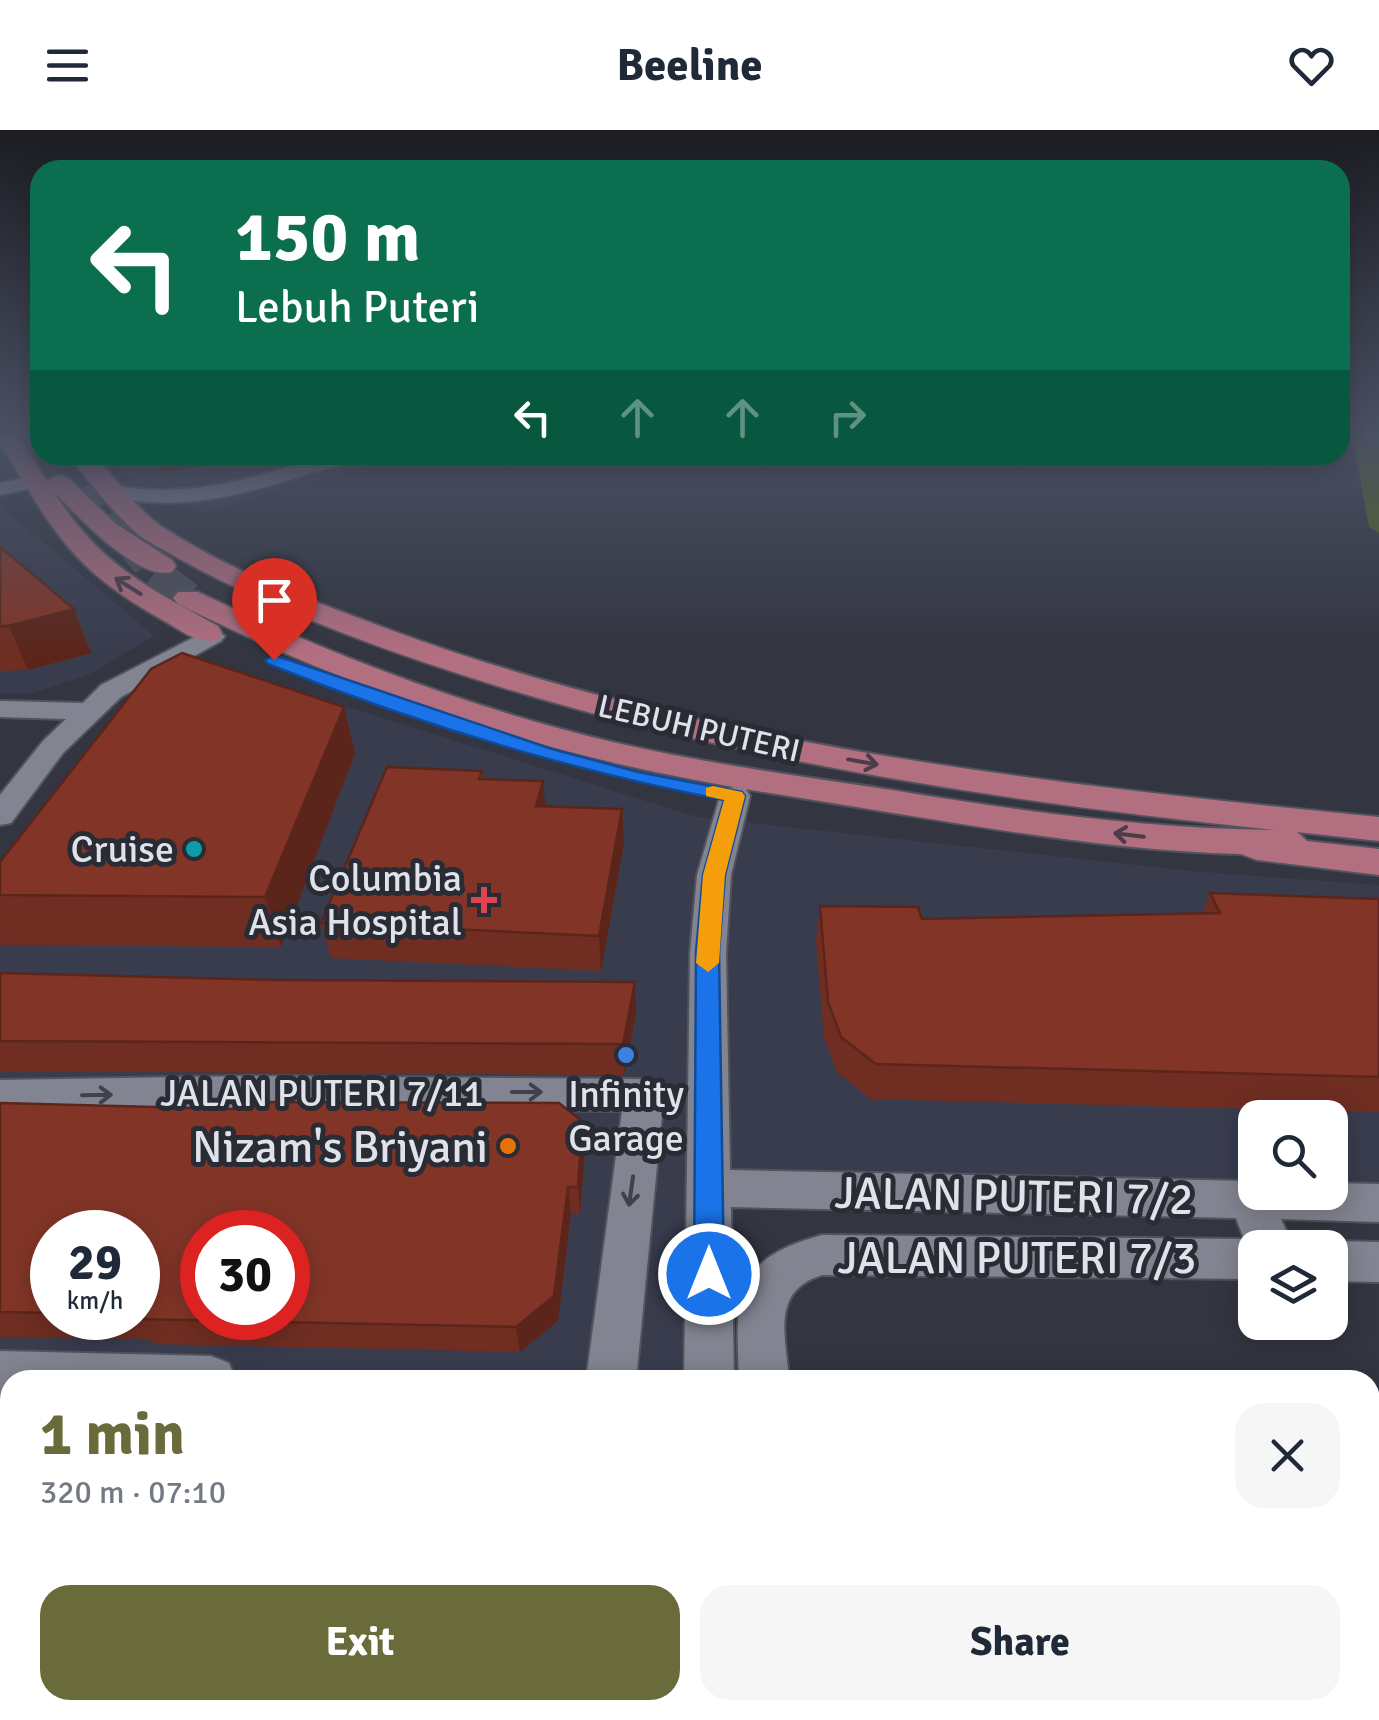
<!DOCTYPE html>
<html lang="en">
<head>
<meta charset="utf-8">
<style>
  body { margin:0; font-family:Signika,sans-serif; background:#f6f6f7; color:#1f2937; height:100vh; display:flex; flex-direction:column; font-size:38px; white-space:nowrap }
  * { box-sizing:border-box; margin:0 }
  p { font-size:32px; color:#747a83 }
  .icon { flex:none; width:55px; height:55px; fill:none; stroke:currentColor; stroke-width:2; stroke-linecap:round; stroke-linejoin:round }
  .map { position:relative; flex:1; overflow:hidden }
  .drawer { position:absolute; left:0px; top:1240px; width:1380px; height:350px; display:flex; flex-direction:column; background:#fff; border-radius:30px 30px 0 0; box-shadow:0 5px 25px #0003 }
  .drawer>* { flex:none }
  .hud { position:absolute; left:30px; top:30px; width:1320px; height:305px; border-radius:30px; box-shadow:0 5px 25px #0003; background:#0b6e4f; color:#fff; overflow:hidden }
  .buttons { position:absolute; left:1238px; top:970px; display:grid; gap:20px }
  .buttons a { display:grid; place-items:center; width:110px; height:110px; border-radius:20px; background:#fff; box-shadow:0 5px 25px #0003; font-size:50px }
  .speed { position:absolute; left:30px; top:1080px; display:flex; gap:20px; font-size:50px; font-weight:700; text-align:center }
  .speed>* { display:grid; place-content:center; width:130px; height:130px; border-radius:50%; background:#fff; box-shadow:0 5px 25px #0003; line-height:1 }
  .speed small { font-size:25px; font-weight:400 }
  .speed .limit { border:15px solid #d22; background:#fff; color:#111 }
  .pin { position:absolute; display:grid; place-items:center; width:85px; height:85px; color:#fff; margin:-102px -42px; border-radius:50% 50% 50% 0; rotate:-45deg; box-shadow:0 0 10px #0007 }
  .pin .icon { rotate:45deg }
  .me { position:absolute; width:110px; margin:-55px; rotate:0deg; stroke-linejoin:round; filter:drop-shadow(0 0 8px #0008) }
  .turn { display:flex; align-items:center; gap:35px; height:210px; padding:0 40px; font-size:45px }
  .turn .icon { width:130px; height:130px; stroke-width:2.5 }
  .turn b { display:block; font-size:70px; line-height:85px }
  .lanes { display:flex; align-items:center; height:95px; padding:0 40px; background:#0003; justify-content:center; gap:50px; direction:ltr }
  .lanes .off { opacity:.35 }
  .round { display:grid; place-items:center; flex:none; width:105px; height:105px; border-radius:30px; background:#f6f6f7 }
  .head { display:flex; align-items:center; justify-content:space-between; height:170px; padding:0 40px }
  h1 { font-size:60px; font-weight:700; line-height:75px; color:#696c3a }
  .primary-button { display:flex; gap:20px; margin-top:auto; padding:20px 40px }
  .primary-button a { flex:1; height:115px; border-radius:30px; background:#696c3a; color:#fff; font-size:40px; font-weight:700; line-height:115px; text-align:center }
  .primary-button a+a { background:#f6f6f7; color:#1f2937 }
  header { display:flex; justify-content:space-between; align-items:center; height:130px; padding:0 40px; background:#fff; font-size:45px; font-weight:700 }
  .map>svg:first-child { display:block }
</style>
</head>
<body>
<header><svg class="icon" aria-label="menu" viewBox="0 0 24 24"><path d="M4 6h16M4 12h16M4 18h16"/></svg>Beeline<svg class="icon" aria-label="heart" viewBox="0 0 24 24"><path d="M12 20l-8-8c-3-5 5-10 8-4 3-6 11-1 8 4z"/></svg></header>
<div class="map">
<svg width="1379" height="1590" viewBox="0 0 1379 1590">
  <rect width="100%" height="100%" fill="#333540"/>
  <!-- built -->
  <g fill="#393c4d" fill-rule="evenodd">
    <polygon points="108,325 404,325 202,383 139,358"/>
    <polygon points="0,375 154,506 89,545 34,563 0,563"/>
    <path d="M215,535l482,152 494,54 188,14v299l-49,-1v-65h-75v64l-563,-11 1,209h-683v330h685v10h-695v-818zM52,1102h86v86h-86zM202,1102h86v86h-86z"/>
  </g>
  <!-- green -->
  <polygon fill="#5a6814" points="1347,301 1379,301 1379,403 1369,397 1355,320"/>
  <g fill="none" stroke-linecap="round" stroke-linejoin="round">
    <!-- major-tunnel-far1 -->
    <polyline stroke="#4d4f59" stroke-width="25" stroke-dasharray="25 12" stroke-linecap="butt" points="85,357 146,437 167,453"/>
    <!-- major-tunnel -->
    <polyline stroke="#4d4f59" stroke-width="32" stroke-dasharray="32 16" stroke-linecap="butt" points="164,450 188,468"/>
    <defs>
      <g id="minor">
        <path d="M328,325h31c-12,11 -35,14 -51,19 -65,21 -130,39 -198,22l-3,-4 10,-6c75,13 140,-10 211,-31z"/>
        <polygon points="34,346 41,348 41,356 0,365 0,353"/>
        <polygon points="212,498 225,506 221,511 121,567 63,623 11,693 0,695 0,665 43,611 66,589 0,587 0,571 83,573 101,555"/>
        <path d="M735,657l11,2 4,7 -19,79 -5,78 4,217 520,11 5,1v10h75v-9l49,1v38l-98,-3 13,29h-39v31l-433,-4c-52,16 -36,62 -33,105h-50c-3,-84 -8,-120 83,-145l422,4 -8,-21 -505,-11 3,173h-50l6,-427 7,-78 23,-79 4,-7z"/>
        <polygon points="244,946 644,949 658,954 664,965 636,1250 586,1250 622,981 244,978 0,982 0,950"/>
        <polygon points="1330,1111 1379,1112 1379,1152 1330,1151 1330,1118 1313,1118"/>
        <polygon points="0,1221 211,1226 229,1233 236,1250 10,1250 10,1269 0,1269"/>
        <polygon points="1370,1478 1379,1479 1379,1537 1370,1536"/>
        <polygon points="554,1580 616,1580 613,1590 551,1590"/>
        <rect x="686" y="1580" width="119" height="10"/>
      </g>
      <g id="major">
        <path d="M0,301h15l32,50 11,-6 9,2 49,47 56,36 4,6 -4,6c-35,9 -95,-57 -119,-81 48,75 91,94 165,135l4,7 -4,7c-20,4 -33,-7 -50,-17 -98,-54 -112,-89 -168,-180z"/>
        <path d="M69,325h25c21,22 42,54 67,71 69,46 150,74 227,103 316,117 657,155 991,188v24l-82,-9 10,9 72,8v26l-122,-15 -16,-6c-119,-3 -236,-23 -354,-42 -90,-15 -179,-27 -268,-48 -154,-35 -300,-91 -441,-160l-5,-6 5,-6h20c135,64 274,117 419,151 91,21 183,33 275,47 127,21 254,39 383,40 -316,-33 -634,-83 -932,-197 -57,-22 -111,-45 -165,-75 -12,-8 -28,-14 -39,-23 -25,-21 -51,-54 -70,-80z"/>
      </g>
    </defs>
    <!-- minor casing -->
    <use href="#minor" stroke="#52545d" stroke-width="4"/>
    <!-- major casing -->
    <use href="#major" stroke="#52545d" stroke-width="4"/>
    <!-- minor -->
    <use href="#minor" fill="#828591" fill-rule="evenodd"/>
    <!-- major -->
    <use href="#major" fill="#b16f80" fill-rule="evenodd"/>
  </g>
  <!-- wall -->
  <g fill="#702e22" fill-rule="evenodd">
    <polygon points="145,325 222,325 224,331 163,344"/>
    <polygon points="0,417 74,479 91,523 28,540 0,541"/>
    <polygon points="355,623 281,817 1,815 0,812 0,732"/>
    <polygon points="482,641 483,649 545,676 622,679 624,713 601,841 331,828 321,793"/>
    <polygon points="1210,763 1379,769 1379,982 871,969 837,942 824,907 816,811 820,776 922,789 1202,784"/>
    <polygon points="0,843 272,850 635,852 636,883 624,945 0,941"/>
    <path d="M0,973l582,18 3,27 -5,65h-9l-13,108 -38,31 -366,-8 -3,-5 -151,-2zM52,1102h86v86h-86z"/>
    <rect x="0" y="1272" width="10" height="143"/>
  </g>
  <!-- shaded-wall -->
  <g fill="#5b251b">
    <polygon points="158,325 222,325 224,331 163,344"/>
    <polygon points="74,479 91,523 28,540 9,496"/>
    <polygon points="344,577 355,623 281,817 265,767"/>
    <polygon points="543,651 546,684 536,676"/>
    <polygon points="622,679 624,713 601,841 599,806"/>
    <polygon points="635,852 636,883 624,945 623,914"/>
    <polygon points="582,991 585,1018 580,1083 578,1057"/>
    <polygon points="568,1057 571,1083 558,1191 520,1222 516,1197"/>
    <polygon points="497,1580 519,1580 511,1590 487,1590"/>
  </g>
  <!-- building -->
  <g fill="#823527" stroke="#5b251b" stroke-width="2.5" fill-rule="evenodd">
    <polygon points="0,417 74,479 9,496 0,496"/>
    <polygon points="182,523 344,577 265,767 0,765 0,732 151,539"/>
    <polygon points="387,637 482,641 479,649 543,651 536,676 622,679 599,806 321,793"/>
    <polygon points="1210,763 1379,769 1379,947 876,934 841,907 828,872 820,776 918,777 922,789 1220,783"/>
    <polygon points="0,843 272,850 635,852 623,914 0,911"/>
    <path d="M236,972l323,1 23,18 -4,66h-10l-14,109 -38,31 -377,-8 2,-5h-3v-82h-86v81l-52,-1v-209l233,6zM202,1102h86v86h-86z"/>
    <rect x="0" y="1272" width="10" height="122"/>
    <polygon points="0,1444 10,1445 10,1580 497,1580 487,1590 0,1590"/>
  </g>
  <!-- one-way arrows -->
  <defs><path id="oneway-shaft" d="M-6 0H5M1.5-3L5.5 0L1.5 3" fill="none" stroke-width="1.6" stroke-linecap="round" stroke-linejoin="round" transform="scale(2.5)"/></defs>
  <g stroke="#4b3c48">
    <use href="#oneway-shaft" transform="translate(128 456) rotate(-148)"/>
    <use href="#oneway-shaft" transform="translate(863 632) rotate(10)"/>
    <use href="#oneway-shaft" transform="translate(1129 705) rotate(-173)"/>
  </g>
  <g stroke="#3f424c">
    <use href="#oneway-shaft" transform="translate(527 962)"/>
    <use href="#oneway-shaft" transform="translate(97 965) rotate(-1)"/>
    <use href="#oneway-shaft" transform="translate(631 1061) rotate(98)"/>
  </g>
  <!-- sky -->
  <linearGradient id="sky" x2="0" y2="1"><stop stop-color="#1c1d23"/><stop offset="0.58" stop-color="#4a5164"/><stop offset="1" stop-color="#4a5164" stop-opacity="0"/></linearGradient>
  <rect width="1379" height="523" fill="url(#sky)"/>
  <!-- route -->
  <path fill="#1a73e8" stroke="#114b97" stroke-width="2.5" d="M274,525l278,94 86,23 104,20 3,4 -20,79 -6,77 5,322 -4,9 -11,4 -11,-4 -4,-9 2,-322 7,-77 21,-75c-156,-30 -309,-77 -456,-136l-3,-4z"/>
  <!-- slow -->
  <polygon fill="#f59e0b" points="713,656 742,662 745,666 725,745 719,833 708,842 696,833 703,745 724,670 706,666 706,658"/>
  <!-- markers -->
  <circle fill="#0f9aa8" stroke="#292b35" stroke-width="4" cx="194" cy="719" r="10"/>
  <path fill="#e0444e" stroke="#292b35" stroke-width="4" d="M479 755h10v10h10v10h-10v10h-10v-10h-10v-10h10z"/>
  <circle fill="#3f7fe0" stroke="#292b35" stroke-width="4" cx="626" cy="925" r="10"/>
  <circle fill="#e8710a" stroke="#292b35" stroke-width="4" cx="508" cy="1016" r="10"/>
  <g text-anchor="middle" stroke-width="10" stroke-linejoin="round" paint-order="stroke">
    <!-- far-street labels -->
    <g font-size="32" fill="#e0e2e9" stroke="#292b35">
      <text transform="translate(699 598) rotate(13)" y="11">LEBUH PUTERI</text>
    </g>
    <!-- poi labels -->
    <g font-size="38" fill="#e0e2e9" stroke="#292b35" text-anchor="end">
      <text x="174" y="732">Cruise</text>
      <text x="462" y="761">Columbia<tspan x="462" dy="44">Asia Hospital</tspan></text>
      <text x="626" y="977" text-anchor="middle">Infinity<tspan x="626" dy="44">Garage</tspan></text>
    </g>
    <!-- street labels -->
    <g font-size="38" fill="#e0e2e9" stroke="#292b35">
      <text x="322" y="976">JALAN PUTERI 7/11</text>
    </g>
    <!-- near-poi labels -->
    <g font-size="45" fill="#e0e2e9" stroke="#292b35" text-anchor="end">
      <text x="488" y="1032">Nizam's Briyani</text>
    </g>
    <!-- near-street labels -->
    <g font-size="45" fill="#e0e2e9" stroke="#292b35">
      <text transform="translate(1014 1065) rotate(1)" y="16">JALAN PUTERI 7/2</text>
      <text x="1017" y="1143">JALAN PUTERI 7/3</text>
    </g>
  </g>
</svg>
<div class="buttons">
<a><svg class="icon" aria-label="search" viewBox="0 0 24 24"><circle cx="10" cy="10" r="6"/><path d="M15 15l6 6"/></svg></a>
<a><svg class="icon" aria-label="layers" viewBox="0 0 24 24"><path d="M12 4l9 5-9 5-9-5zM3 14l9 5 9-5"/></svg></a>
</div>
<div class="speed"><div>29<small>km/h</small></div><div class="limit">30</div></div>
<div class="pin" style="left:274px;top:530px;background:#d93025"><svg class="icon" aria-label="arrive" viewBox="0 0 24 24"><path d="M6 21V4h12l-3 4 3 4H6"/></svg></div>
<svg class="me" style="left:709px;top:1144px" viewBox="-20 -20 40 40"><circle r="17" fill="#1a73e8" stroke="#fff" stroke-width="3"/><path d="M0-11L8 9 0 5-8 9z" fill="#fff"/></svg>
<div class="hud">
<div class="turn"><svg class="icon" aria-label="left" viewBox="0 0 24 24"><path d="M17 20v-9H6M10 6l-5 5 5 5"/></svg><div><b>150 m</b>Lebuh Puteri</div></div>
<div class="lanes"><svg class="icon" aria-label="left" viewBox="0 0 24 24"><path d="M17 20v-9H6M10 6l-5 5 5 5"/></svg><svg class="icon off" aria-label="ahead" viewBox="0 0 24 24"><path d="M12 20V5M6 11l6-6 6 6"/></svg><svg class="icon off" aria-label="ahead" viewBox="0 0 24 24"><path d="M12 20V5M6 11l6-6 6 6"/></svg><svg class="icon off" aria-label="right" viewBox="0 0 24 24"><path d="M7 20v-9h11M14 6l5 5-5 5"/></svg></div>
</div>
<section class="drawer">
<div class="head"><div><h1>1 min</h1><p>320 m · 07:10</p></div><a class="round"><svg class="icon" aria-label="close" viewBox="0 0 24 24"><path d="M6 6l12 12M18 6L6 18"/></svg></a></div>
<div class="primary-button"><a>Exit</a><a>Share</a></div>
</section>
</div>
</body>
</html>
